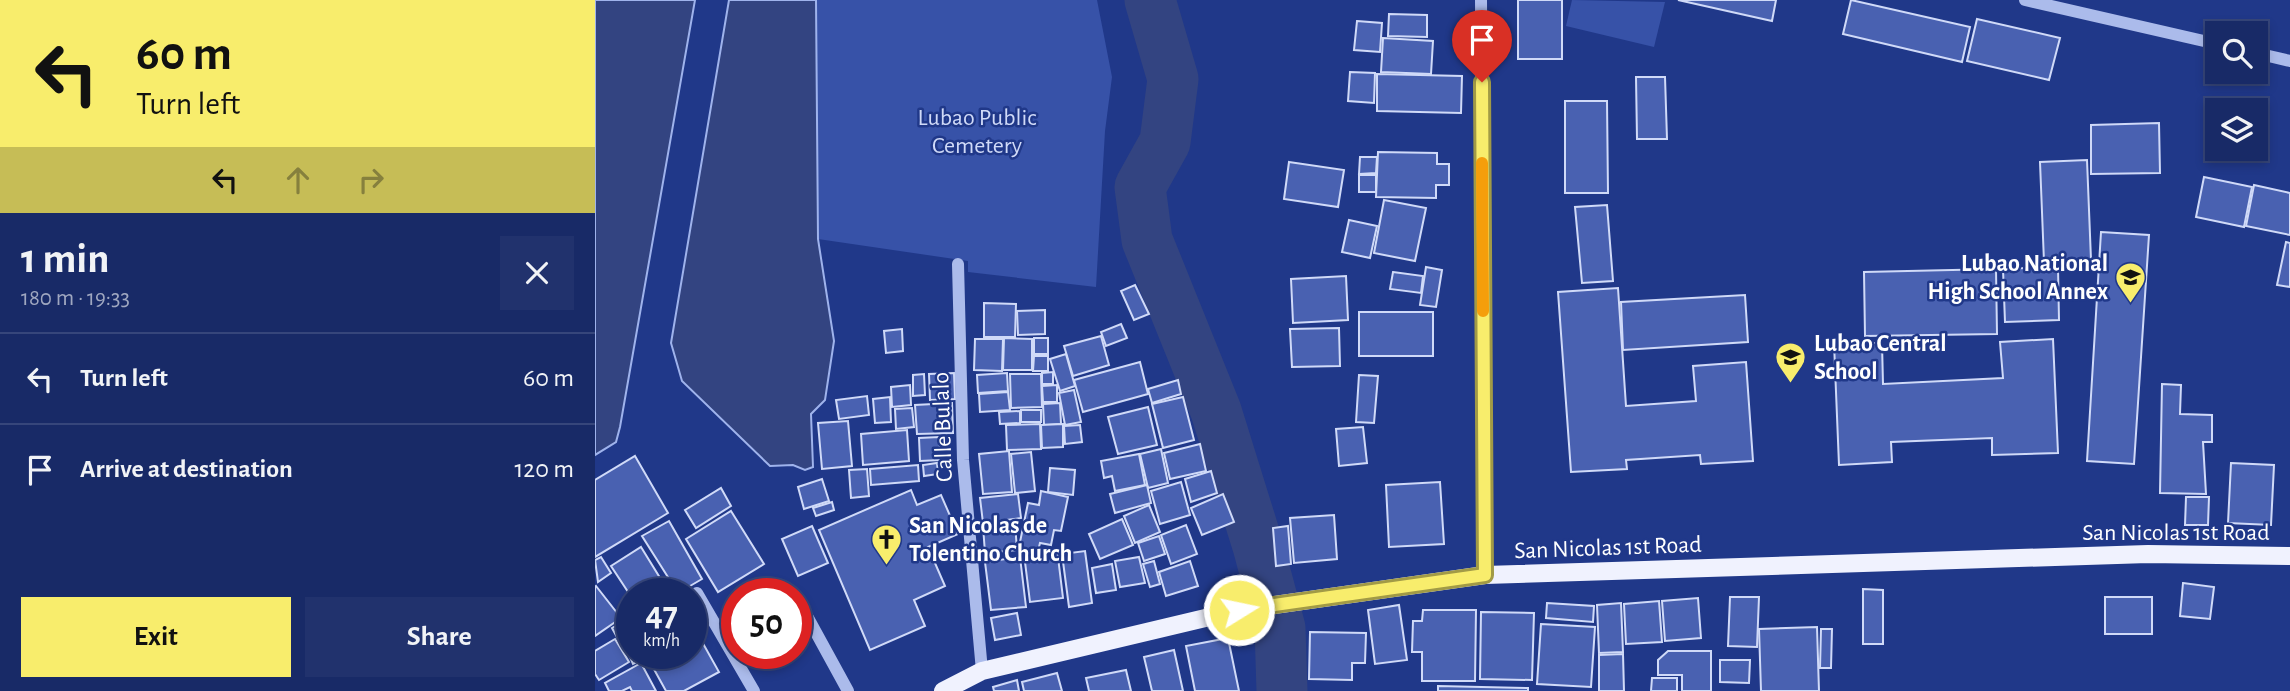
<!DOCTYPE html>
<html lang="en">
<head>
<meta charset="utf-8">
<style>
  body { margin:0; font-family:"Alegreya Sans",sans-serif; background:#21326d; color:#f1f3f6; height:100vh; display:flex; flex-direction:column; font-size:26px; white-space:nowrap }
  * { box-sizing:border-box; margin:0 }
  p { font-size:23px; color:#9fa7c0 }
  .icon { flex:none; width:38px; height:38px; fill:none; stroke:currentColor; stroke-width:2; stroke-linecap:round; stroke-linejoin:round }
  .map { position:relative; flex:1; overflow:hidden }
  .drawer { display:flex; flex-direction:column; background:#182a67; width:595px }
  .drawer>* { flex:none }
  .guide { background:#f8ed6c; color:#111; overflow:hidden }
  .tools { position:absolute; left:1610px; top:21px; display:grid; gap:14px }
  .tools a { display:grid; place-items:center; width:63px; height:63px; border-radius:0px; background:#182a67; box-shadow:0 4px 10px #0003,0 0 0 2px #36467b; font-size:35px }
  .speed { position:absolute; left:21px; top:578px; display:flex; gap:14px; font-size:35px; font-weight:700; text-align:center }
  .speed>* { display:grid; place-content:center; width:91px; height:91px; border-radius:50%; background:#182a67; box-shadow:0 4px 10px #0003,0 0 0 2px #36467b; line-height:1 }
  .speed small { font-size:18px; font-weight:400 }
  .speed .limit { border:10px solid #d22; background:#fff; color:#111 }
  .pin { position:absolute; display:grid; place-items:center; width:60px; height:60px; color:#fff; margin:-72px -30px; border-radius:50% 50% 50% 0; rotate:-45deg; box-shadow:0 0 7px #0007 }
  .pin .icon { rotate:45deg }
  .me { position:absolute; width:77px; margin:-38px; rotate:80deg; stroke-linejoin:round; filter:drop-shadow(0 0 5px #0008) }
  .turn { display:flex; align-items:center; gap:24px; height:147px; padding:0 21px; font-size:32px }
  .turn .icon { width:91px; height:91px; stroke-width:2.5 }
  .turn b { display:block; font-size:49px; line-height:60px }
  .lanes { display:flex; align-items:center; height:66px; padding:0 21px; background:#0003; justify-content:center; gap:35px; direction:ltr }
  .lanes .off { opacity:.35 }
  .round { display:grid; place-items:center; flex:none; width:74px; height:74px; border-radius:0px; background:#21326d }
  .head { display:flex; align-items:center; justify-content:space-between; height:119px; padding:0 21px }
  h1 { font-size:42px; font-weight:600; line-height:52px }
  .cta { display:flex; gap:14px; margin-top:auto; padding:14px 21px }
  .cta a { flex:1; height:80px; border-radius:0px; background:#f8ed6c; color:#111; font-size:28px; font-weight:600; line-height:80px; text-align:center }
  .cta a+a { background:#21326d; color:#f1f3f6 }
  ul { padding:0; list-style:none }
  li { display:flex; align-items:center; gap:21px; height:91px; padding:0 21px; border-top:2px solid #36467b }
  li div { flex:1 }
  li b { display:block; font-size:26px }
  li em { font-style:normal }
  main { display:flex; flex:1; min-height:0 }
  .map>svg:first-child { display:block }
</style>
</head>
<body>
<main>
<section class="drawer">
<div class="guide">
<div class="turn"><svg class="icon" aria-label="left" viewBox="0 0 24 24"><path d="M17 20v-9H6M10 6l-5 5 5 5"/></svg><div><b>60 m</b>Turn left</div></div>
<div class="lanes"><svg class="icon" aria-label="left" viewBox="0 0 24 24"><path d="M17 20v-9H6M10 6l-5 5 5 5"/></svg><svg class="icon off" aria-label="ahead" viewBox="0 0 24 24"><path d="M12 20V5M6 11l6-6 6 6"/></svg><svg class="icon off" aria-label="right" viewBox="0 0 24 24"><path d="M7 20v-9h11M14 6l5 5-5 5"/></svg></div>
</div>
<div class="head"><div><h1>1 min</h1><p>180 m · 19:33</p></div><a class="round"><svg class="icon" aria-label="close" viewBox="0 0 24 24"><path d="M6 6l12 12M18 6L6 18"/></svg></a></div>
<ul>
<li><svg class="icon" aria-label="left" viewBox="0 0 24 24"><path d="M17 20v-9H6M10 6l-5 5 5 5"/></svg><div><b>Turn left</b></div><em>60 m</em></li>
<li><svg class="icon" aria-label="arrive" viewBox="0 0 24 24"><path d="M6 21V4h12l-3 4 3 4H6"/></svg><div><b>Arrive at destination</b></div><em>120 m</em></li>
</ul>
<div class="cta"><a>Exit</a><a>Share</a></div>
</section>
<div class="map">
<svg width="1695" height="691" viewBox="0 0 1695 691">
  <rect width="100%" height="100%" fill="#203889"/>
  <!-- green -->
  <g fill="#3752a8">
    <polygon points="221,0 502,0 517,77 510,131 501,287 373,272 373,261 223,239"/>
    <polygon points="977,0 1070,2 1059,47 971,26"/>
  </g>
  <!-- water -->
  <g fill="#334481" stroke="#9fb3ec" stroke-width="2">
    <polygon points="0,0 100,0 25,427 21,442 0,455"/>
    <polygon points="134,0 221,0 223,239 239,341 230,400 216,414 218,467 210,470 198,465 175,466 87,381 76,343"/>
  </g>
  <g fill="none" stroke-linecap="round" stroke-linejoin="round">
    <!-- river -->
    <polyline stroke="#334481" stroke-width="51" points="555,0 578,79 570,142 545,187 552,240 621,411 663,546 685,628 687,691"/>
  </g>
  <!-- building -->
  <g fill="#4961b1" stroke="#d0daf8" stroke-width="2">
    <rect x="923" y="0" width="44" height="59"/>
    <polygon points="1083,0 1181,0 1177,21"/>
    <polygon points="1256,0 1375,27 1367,62 1248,34"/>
    <polygon points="794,14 832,15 832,37 793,36"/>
    <polygon points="1382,19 1465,38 1454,80 1372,61"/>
    <polygon points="762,21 787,23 785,52 759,50"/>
    <polygon points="788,38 838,41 836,74 786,72"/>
    <polygon points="755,72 780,73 779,103 753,101"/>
    <polygon points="782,74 867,76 866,113 782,111"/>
    <polygon points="1041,77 1070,77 1072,139 1042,139"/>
    <polygon points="970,101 1012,101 1013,193 970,193"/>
    <polygon points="1564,123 1565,173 1496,174 1496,125"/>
    <polygon points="783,152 842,153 842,164 854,164 854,185 841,185 841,198 781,197"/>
    <polygon points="765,157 782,157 781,173 764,174"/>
    <polygon points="1492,160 1496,260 1449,262 1445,162"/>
    <polygon points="694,162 749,170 743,207 689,199"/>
    <rect x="764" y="175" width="17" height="17"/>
    <polygon points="1609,177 1657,187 1649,227 1601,217"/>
    <polygon points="1659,185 1695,193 1695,235 1651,226"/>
    <polygon points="789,200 831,208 820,261 779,253"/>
    <polygon points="1012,205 1018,281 987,283 980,207"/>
    <polygon points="754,220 782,226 775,258 747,252"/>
    <polygon points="1506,232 1554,235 1539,464 1492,461"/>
    <polygon points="1691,242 1695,243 1695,287 1682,285"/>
    <polygon points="831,267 847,270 841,307 825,305"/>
    <polygon points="1463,267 1464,320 1410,322 1408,269"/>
    <polygon points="1401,269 1402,334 1270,336 1269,272"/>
    <polygon points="798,272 828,276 826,293 795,289"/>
    <polygon points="751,276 753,320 698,323 696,279"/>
    <polygon points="540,285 554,314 539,320 526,291"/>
    <polygon points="1023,288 1031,406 1101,401 1098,366 1151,362 1158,461 1106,464 1105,455 1031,460 1032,469 976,472 963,292"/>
    <polygon points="1150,295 1153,342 1028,350 1026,302"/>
    <polygon points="389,303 421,304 420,337 389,337"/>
    <polygon points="450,310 450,334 423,335 422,311"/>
    <rect x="764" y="312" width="74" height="44"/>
    <polygon points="526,324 532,338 511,346 506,332"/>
    <polygon points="744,328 745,366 697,367 695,329"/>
    <polygon points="307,329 308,351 291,353 289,331"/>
    <polygon points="506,336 514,365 478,376 469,346"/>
    <polygon points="409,338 437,339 437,370 408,370"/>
    <rect x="439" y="338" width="14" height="16"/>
    <polygon points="380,339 408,339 407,371 379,370"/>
    <polygon points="1458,339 1463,453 1397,455 1397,438 1296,442 1297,462 1244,465 1239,343 1287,343 1288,384 1408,378 1405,342"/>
    <polygon points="471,354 480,386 465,391 455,359"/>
    <polygon points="439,356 453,356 453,371 438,371"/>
    <polygon points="545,362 553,394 488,412 479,380"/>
    <polygon points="458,372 458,384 447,384 447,373"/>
    <polygon points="359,373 360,399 335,400 334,374"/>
    <polygon points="412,373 413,391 383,393 382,375"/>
    <polygon points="329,374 330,395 318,396 318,375"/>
    <polygon points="415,374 446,374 447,407 416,408"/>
    <polygon points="764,375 783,376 779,423 761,422"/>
    <polygon points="583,380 586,394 557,403 553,389"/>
    <polygon points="1567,384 1586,385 1585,414 1617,415 1617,442 1608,442 1611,494 1565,493"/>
    <polygon points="315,385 316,405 297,407 296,387"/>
    <polygon points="462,385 462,402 448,402 447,386"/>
    <polygon points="479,390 486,422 470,425 464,393"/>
    <polygon points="413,392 415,410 385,412 384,394"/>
    <polygon points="272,396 274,415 244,419 241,400"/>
    <polygon points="295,397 296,422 280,423 278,399"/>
    <polygon points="588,397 599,440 568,448 557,404"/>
    <polygon points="357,403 358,433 322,434 320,405"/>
    <polygon points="465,403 466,424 449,425 448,404"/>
    <polygon points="553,407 562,445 523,454 513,417"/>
    <polygon points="317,408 319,427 301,429 300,409"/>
    <rect x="426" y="410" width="20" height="12"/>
    <polygon points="425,411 425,423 405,424 404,412"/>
    <polygon points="253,421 257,466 227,469 223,423"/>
    <polygon points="445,424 446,449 412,450 411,425"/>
    <polygon points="468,424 468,447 447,448 446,425"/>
    <polygon points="485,425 487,442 470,444 469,426"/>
    <polygon points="768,427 772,463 744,466 741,429"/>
    <polygon points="312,430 314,461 268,465 266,434"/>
    <polygon points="344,437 346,460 325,461 324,438"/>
    <polygon points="605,444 611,471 575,479 569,453"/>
    <polygon points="566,449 573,483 553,488 545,454"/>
    <polygon points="414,451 417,492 388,494 384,454"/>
    <polygon points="436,452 440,491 420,493 416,454"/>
    <polygon points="544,454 550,485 520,491 517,476 509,478 506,461"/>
    <polygon points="40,456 73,513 0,557 0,480"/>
    <polygon points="342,463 343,474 329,476 328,465"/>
    <polygon points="1636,463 1679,465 1676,525 1633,523"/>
    <polygon points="323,465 324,481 276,485 275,469"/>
    <polygon points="455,468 480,470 478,495 453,492"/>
    <polygon points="272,469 274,496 256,498 254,470"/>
    <polygon points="616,471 622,493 596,502 590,479"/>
    <polygon points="227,479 234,501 209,509 203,487"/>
    <polygon points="586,482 595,515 565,524 556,491"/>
    <polygon points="845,482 849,544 794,547 791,485"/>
    <polygon points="552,485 556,503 520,513 515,494"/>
    <polygon points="126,488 136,506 101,528 90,510"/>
    <polygon points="316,490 322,505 346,495 363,534 333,547 350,586 319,600 330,626 275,650 224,530"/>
    <polygon points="446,491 473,497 466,531 459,530 456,545 445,543 443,551 424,547 433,503 444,505"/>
    <polygon points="423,494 426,518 388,523 385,498"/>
    <polygon points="628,494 639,522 607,535 596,508"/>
    <polygon points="1591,497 1614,497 1613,525 1590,525"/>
    <polygon points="237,502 239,510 221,516 218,508"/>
    <polygon points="554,505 565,532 540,543 529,516"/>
    <polygon points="136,511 169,564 123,592 91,539"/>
    <polygon points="739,515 742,559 699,563 695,518"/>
    <polygon points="527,519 538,545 505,559 494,534"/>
    <polygon points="74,521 107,579 83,593 47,536"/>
    <polygon points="420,523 422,550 390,553 388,526"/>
    <polygon points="591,525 602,554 576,564 566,535"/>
    <polygon points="217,526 233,563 203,576 187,539"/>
    <polygon points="693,526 696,564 681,566 678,528"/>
    <polygon points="564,536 570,554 549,561 543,543"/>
    <polygon points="46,547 70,586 59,593 37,593 37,598 16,566"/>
    <polygon points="462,549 468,598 435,602 429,554"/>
    <polygon points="490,551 497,603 474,607 467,554"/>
    <polygon points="6,557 16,573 3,582 0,560"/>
    <polygon points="425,557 431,607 396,610 390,562"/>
    <polygon points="544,557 550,583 525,587 520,561"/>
    <polygon points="559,561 565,584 555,587 548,564"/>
    <polygon points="595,561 603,586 571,596 564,572"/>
    <polygon points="517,564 521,590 501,593 497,568"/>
    <polygon points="1588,583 1619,587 1615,619 1585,616"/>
    <polygon points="1,586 26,618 0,636 0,587"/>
    <polygon points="1268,589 1288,590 1288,644 1268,644"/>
    <polygon points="1135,597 1164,597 1162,647 1133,646"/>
    <rect x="1510" y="597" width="47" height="37"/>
    <polygon points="1103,598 1106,638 1070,641 1067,601"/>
    <polygon points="1064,601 1067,642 1031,644 1029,604"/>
    <polygon points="952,603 999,606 998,622 951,618"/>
    <polygon points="1026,603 1028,652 1004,653 1002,605"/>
    <polygon points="804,605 812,660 780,664 773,610"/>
    <polygon points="828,610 881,610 880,681 827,681 827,652 817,652 818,621 827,621"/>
    <polygon points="886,612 939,613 937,680 885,679"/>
    <polygon points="422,613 426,635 400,640 396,618"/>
    <polygon points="29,621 37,640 27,646 17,628"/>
    <polygon points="96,622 124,672 89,691 71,691 50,653 96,653"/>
    <polygon points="946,624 1000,627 996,687 942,684"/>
    <polygon points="1222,627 1224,691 1166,691 1164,629"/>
    <polygon points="1226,629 1237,629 1236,668 1225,668"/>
    <polygon points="715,632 771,633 770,663 757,663 757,680 714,679"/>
    <polygon points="633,638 644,691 600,691 591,646"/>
    <polygon points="20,639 34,662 4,680 0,674 0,651"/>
    <polygon points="37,645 37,653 48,653 50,658 38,664 31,648"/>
    <polygon points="579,650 588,691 557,691 549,657"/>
    <polygon points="1073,651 1116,651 1116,691 1087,691 1087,675 1063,675 1063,660"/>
    <polygon points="1028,654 1029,691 1004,691 1004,655"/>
    <polygon points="1125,660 1155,660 1154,683 1125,682"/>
    <polygon points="46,663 61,691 37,691 35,687 27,691 14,691 10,683"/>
    <polygon points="531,670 536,691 494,691 491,678"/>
    <polygon points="462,673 467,691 429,691 427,682"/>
    <polygon points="1057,678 1082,678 1082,691 1056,691"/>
    <polygon points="422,680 424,691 399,691 398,687"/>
    <polygon points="843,686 933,688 933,691 843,691"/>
  </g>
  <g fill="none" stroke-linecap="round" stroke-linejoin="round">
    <!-- minor -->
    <g stroke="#abbbeb" stroke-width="12">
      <polyline points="886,0 890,575"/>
      <polyline points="1430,0 1622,44"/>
      <polyline points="1661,53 1695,61"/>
      <polyline points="363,264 368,460 387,671"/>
      <polyline points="102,593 159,691"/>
      <polyline points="201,596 253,691"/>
    </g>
    <!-- major -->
    <polyline stroke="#f0f2fe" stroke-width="18" points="348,691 387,671 644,610 890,575 1553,554 1695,556"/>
  </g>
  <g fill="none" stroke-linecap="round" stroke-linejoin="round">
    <defs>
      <polyline id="route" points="644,610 890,575 887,82"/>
    </defs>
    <!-- route casing -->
    <use href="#route" stroke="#a19a46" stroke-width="18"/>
    <!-- route -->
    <use href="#route" stroke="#f8ed6c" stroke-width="12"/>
    <!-- slow -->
    <polyline stroke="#f59e0b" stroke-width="12" points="887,163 888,311"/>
  </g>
  <!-- icons -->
  <defs>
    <symbol id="school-pin" viewBox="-11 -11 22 30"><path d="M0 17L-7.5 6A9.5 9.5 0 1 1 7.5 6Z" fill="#f8ed6c" stroke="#203889"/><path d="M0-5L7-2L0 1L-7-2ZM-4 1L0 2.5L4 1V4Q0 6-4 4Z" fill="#111"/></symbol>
    <symbol id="church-pin" viewBox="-11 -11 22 30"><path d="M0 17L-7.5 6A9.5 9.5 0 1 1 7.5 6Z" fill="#f8ed6c" stroke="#203889"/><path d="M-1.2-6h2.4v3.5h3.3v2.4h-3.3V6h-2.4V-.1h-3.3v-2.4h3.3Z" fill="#111"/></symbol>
  </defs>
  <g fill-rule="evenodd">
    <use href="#school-pin" x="1518" y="260" width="35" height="47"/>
    <use href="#school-pin" x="1178" y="340" width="35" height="47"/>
    <use href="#church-pin" x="274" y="522" width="35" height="47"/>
  </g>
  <g text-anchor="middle" stroke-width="5" stroke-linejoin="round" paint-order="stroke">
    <!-- park labels -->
    <g font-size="24" fill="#d0daf8" stroke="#203889">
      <text x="382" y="125">Lubao Public<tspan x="382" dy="28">Cemetery</tspan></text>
    </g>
    <!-- poi labels -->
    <g font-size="24" font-weight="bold" fill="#fff" stroke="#203889" text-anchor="start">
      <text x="1513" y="271" text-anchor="end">Lubao National<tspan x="1513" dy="28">High School Annex</tspan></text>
      <text x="1219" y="351">Lubao Central<tspan x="1219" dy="28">School</tspan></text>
      <text x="314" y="533">San Nicolas de<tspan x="314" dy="28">Tolentino Church</tspan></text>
    </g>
    <!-- street labels -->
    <g font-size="24" fill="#fff" stroke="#203889">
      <text transform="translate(347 427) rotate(-92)" y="8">Calle Bulalo</text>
      <text x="1581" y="540">San Nicolas 1st Road</text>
      <text transform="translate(1013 547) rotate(-2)" y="8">San Nicolas 1st Road</text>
    </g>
  </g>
</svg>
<div class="tools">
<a><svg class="icon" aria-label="search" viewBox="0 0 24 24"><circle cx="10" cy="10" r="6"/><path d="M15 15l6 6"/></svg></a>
<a><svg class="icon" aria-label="layers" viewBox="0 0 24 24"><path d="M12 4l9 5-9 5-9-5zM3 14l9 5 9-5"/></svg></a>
</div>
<div class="speed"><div>47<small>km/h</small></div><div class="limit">50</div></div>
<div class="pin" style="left:887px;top:82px;background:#d93025"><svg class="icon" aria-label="arrive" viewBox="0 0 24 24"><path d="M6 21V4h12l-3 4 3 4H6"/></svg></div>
<svg class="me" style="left:644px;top:610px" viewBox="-20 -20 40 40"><circle r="17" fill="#f8ed6c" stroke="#fff" stroke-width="3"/><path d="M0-11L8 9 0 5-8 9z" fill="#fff"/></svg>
</div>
</main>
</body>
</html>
